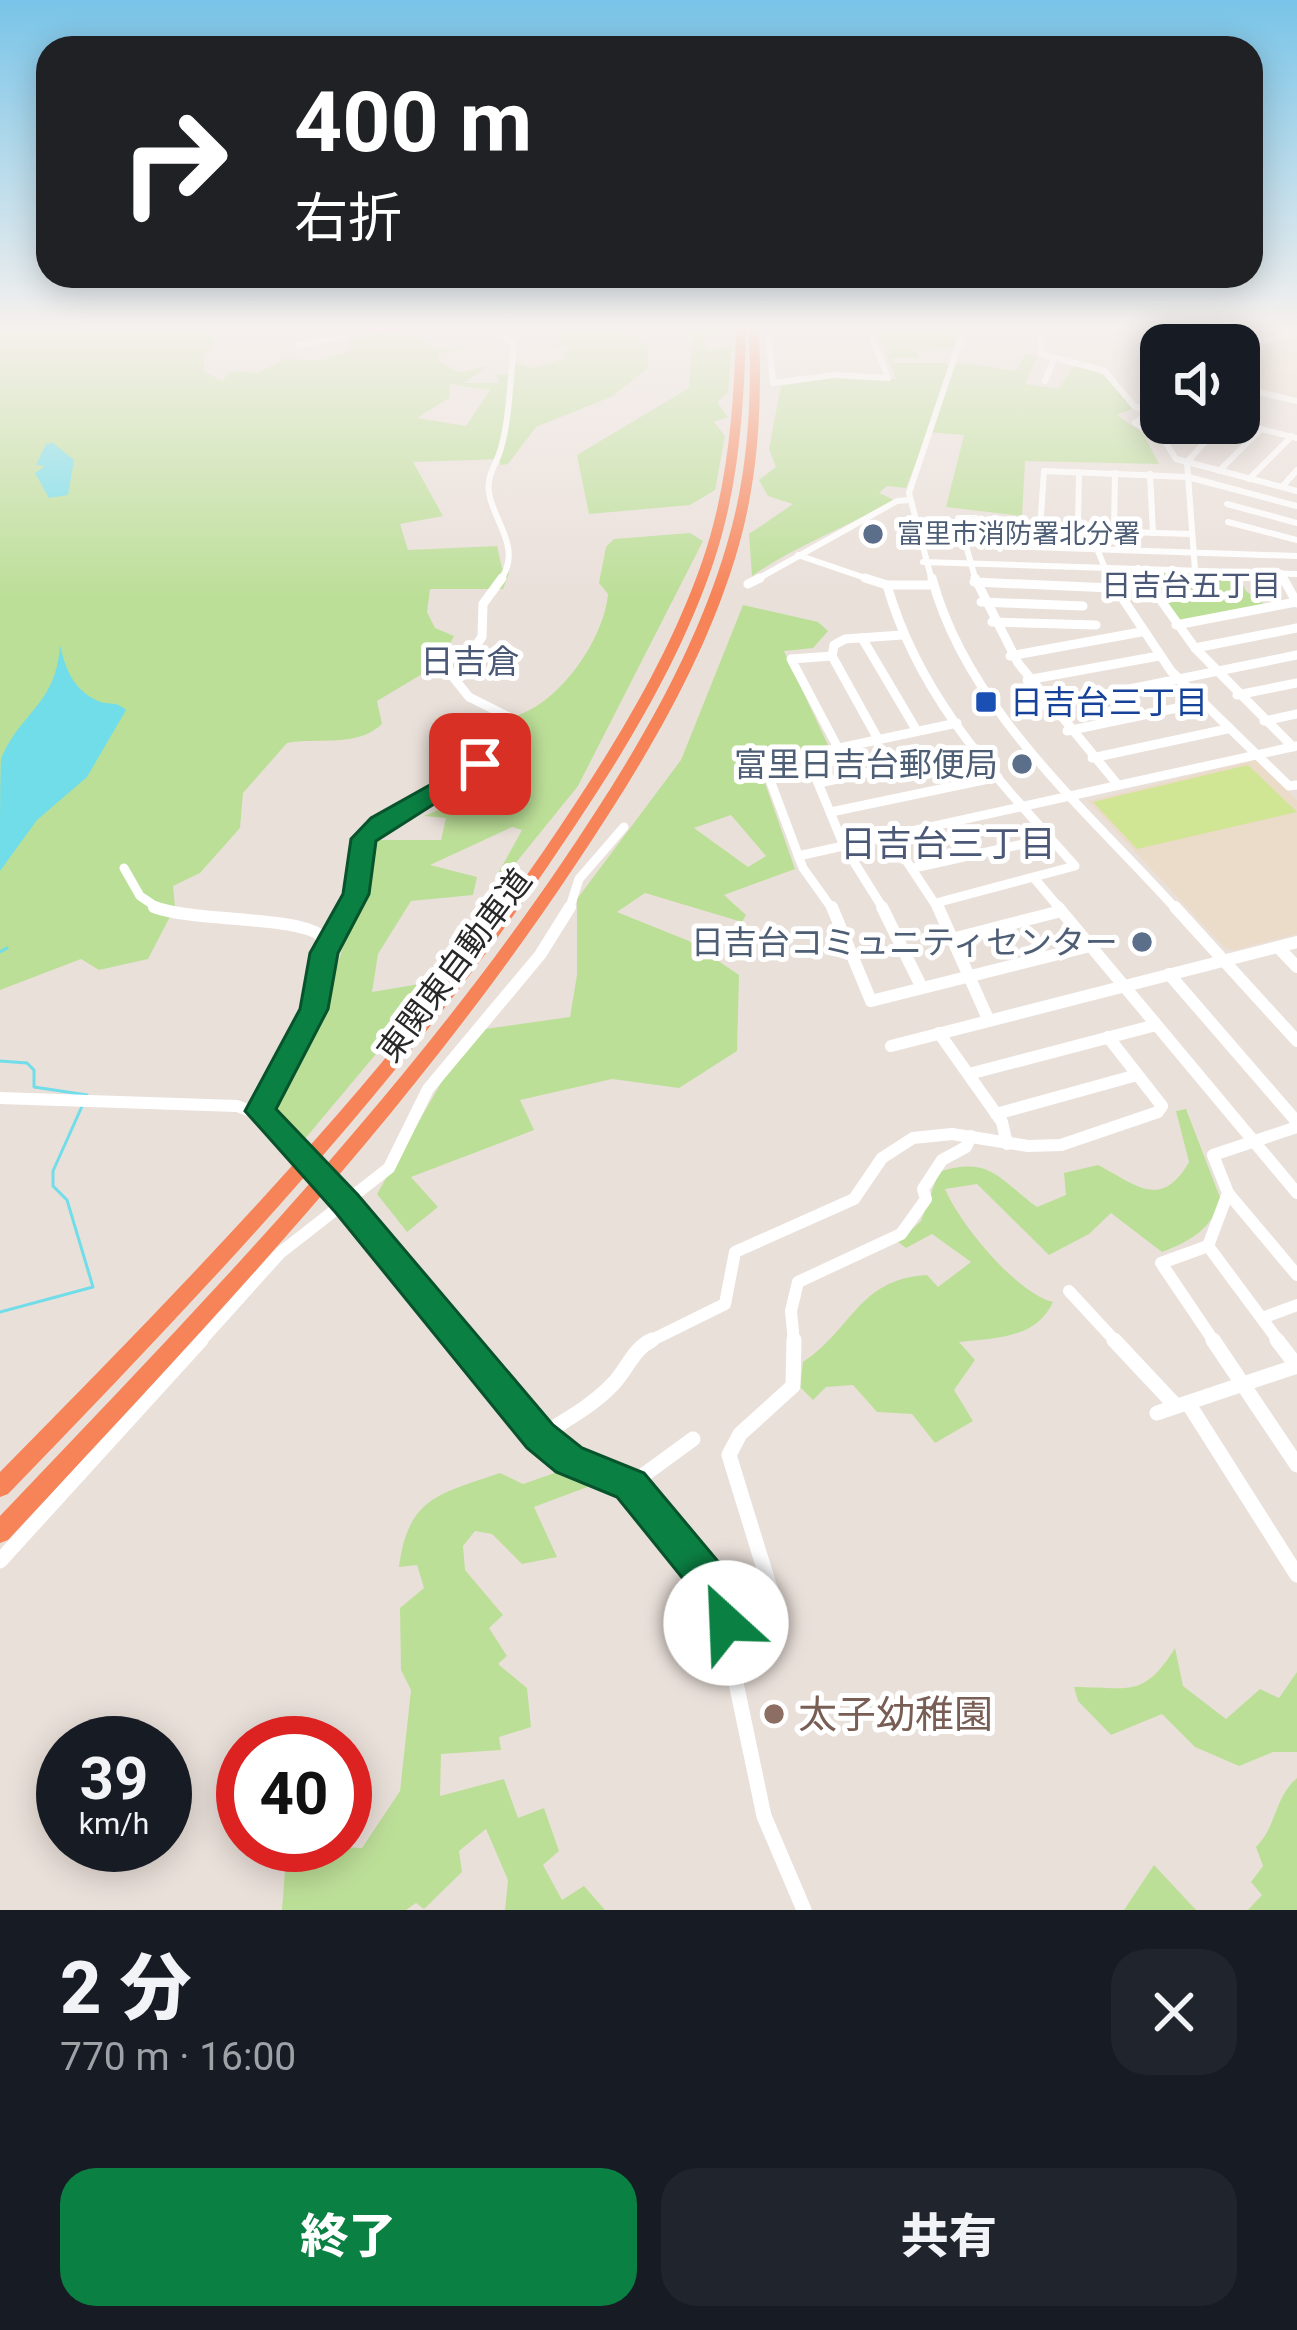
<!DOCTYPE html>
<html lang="ja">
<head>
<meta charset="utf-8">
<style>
  body { margin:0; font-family:Roboto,"Noto Sans JP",sans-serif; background:#20242c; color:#f1f3f6; height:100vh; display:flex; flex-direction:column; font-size:45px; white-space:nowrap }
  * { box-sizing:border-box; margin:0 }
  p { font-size:39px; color:#9ea1a6 }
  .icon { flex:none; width:66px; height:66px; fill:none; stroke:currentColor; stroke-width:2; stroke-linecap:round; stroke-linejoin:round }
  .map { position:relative; height:1910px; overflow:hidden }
  .side { display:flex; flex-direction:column; background:#171b24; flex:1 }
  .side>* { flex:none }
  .top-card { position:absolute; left:36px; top:36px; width:1227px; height:252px; border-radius:36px; box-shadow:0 6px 30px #0003; background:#202124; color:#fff; overflow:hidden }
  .fabs { position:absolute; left:1140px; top:324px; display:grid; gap:24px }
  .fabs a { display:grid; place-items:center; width:120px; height:120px; border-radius:24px; background:#171b24; box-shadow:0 6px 30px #0003; font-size:60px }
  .speed { position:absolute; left:36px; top:1716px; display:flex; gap:24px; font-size:60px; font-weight:700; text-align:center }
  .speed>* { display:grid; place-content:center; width:156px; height:156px; border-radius:50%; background:#171b24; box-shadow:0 6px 30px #0003; line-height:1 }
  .speed small { font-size:30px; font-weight:400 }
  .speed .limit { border:18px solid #d22; background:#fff; color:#111 }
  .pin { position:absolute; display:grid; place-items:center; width:102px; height:102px; color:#fff; margin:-51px; border-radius:24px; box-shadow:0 6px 18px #0006 }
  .me { position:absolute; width:132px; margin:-66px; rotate:335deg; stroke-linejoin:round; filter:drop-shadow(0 0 9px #0008) }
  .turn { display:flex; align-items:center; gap:42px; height:252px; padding:0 60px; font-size:54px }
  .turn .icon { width:156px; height:156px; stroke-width:2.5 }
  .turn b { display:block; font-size:84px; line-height:102px }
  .round { display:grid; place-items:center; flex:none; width:126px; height:126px; border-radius:36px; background:#20242c }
  .head { display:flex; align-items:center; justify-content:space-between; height:204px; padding:0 60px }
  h1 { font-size:72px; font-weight:800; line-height:90px }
  .cta { display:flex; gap:24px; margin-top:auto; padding:24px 60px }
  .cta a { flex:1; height:138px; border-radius:36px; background:#0b8043; color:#fff; font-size:48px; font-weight:800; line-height:138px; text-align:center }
  .cta a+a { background:#20242c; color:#f1f3f6 }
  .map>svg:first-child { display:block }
</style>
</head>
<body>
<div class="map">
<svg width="1297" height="1910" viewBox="0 0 1297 1910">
  <rect width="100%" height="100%" fill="#eae0da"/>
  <!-- education -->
  <g fill="#ebdbc9">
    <polygon points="1245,329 1270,329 1286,336 1297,333 1297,397 1259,387 1245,345 1282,336"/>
    <polygon points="1255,760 1297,800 1297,934 1234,950 1225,948 1088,801"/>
  </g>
  <!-- green -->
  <g fill="#bcdf98" fill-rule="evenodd">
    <path d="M0,329h218l-6,20 -8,4v18l18,10 9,-10 27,2 25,-14 41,1 28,-11 -4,-10c26,-9 70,-11 87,10l44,-4 -40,9v7l21,12 29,-8 -25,18h35l-3,-8 15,-2 -1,-13 22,8 34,-10 -5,-5 10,-6h-28l21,-5 -12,-8 9,-5h66l21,18v21l-35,28 -77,31 -28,37 -8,1v-6l-87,3 30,54 -43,8 8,26 89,-4 5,22 7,5 -6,16h-73l-3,23 8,16 19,8 -15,28 -62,37 5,23c-25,24 -64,13 -95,19l-44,50 -3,35 -40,45 -27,13 2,21 -27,52 -49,11 -18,-11 -81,31zM450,384l40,6 -24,36 -49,-8 32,-20z"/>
    <polygon points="680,329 731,329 705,338 707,350 732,347 728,392 717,402 728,417 714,422 725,436 715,490 690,505 589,514 577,455 689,388 692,338"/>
    <path d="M876,329h83l-5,20 -36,1 1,7 -28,1 1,5h74l50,8 10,-18 11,4 -12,27 33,5 17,-24 28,10 31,33 -17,7 26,18 16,31 -134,-3 -3,55 -76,-9 18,-72 -36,-3 -22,56 -19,-2 -8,7 15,7c-47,27 -99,46 -142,76l-3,-42 44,-30 -25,-8 -9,-16 17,-13 -7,-18 12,-63 61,-10 54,3z"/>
    <path d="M690,533l13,8 -125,245 -76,94 -7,-1 27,-49 -10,-3 -82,38 47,12 -4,18 -62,6 -33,53 -6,38 65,-11 -133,159 -27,-32 52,-118 49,-150h63l5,-22 -22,-2 40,-17 30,7 18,-27 -11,-18 23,-36 -9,-9c45,-13 89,-77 93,-122l-9,-11 7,-36 8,-8z"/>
    <polygon points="1147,572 1238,575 1246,591 1266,606 1179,623"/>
    <path d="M743,605l75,17 10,9 -15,17 -29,3 44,94 -53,9 -17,9 37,106 -71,26 22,20 -4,7 -97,-29 -28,19 72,29 50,34 -2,76 -58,37 -67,-9 -92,21 14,30 -123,47 27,30 -31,25 -30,-38 94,-163 99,-14 7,-42v-76l104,-139zM731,815l35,41 -18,11 -54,-39z"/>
    <path d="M1186,1109l35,91c-11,30 -30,41 -59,52l-51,-39 -22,21 -40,21 -72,-71 -32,5c15,35 71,104 108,113 -17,37 -58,36 -94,40l16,18 -21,30 19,31 -38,22 -23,-29 -35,-2 -24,-27 -27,2 -13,13 -13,-13 3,-25c50,-33 55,-83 124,-87l11,12 33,-25 -39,-28 -26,14 -8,-6 23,-21 18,-49c50,-16 59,6 98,35l29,-12 -2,-22 34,-8c37,19 63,46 91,-3l-13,-51z"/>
    <path d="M569,1468l29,15 -64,24 23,50 -35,7 -30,-30 -17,-3 -12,15 2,24 38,45 -14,13 18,28 -9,8 29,24 4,39 -32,10 2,13 -60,4 -1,42 64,-17 14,39 26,-10 15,43 -16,14 19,35 22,-14 21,24h-100l3,-30 -22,-51 -27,22 3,21 -38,37 -8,-6 -10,7h-124l5,-65 75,3 38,-57 11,-101 -10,-20 -1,-62 24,-20 -7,-23 -18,2c9,-70 40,-73 101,-94l23,11z"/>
    <path d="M1175,1648l8,38 43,33 34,-30 19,9 18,-26v80h-24l-34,14 -44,-19 -33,-33 -51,21 -33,-34 -4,-14c56,0 69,12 101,-39z"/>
    <path d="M1297,1778v132h-49l14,-15 -11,-13 12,-16 -7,-19c21,-21 18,-49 41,-69z"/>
    <polygon points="1154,1865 1196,1910 1124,1910"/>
  </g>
  <!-- pitch -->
  <polygon fill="#d1e694" points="1248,765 1297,812 1137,849 1093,802"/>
  <!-- water -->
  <g fill="#70dde9">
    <polygon points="53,443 74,460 68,495 49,498 35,473 45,466 36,465 46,444"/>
    <path d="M60,645c6,26 14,45 38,56 12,5 17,-1 28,9l-39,67 -50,43 -37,51c0,-26 0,-91 1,-112 20,-48 55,-54 59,-114z"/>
  </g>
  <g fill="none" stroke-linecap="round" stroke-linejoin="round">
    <!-- stream -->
    <g stroke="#70dde9" stroke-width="3">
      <polyline points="0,952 7,948"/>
      <polyline points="0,1061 27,1063 34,1070 34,1087 87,1095"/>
      <polyline points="0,1312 93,1287 67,1200 53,1186 53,1171 83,1104"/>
    </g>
    <!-- minor-far3 -->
    <g stroke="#fff" stroke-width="6">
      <path d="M494,329l20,16c-4,33 -4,71 -13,103 -4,16 -15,27 -12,45 5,30 34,55 11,88"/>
      <polyline points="768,329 773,383 834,375 888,378 869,329"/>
      <polyline points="1049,329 1041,334 1041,354 1105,371 1134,406 1148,412"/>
      <polyline points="299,345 381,329"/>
      <polyline points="1045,381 1054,359"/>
      <polyline points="1239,388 1297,401"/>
      <polyline points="1257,392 1244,346 1297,332"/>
      <polyline points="1161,403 1135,423 1162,437"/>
      <polyline points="1239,408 1257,392"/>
      <polyline points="1179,423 1162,437 1176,459 1297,491"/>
      <polyline points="1237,423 1297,438"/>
      <polyline points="1219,471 1261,429"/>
      <polyline points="1150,474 1153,533"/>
      <polyline points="1249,479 1292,436"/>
      <polyline points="1282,487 1297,470"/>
      <polyline points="1227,504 1297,523"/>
      <polyline points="976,518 958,518 976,581"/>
      <polyline points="1228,522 1297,540"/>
      <polyline points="1040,529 1044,471 1188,477 1297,506"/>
      <polyline points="1078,530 1079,472"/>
      <polyline points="1090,531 1110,581"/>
      <polyline points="1114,532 1115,473"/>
      <polyline points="999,546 1297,556"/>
      <polyline points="1000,549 996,528 1191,534"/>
      <polyline points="798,555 874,581"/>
      <polyline points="923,562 1297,574"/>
      <polyline points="1138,568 1147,581"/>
      <polyline points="1195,570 1187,462 1222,423"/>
      <polyline points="1281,573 1285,581"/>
      <polyline points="754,581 897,501 910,500"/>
      <polyline points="932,581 909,493 964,329"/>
    </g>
    <!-- minor-far2 -->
    <g stroke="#fff" stroke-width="9">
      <polyline points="865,578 887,585 930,585"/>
      <path d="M932,578c35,132 156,233 245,332"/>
      <polyline points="975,578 1018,663 1118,785"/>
      <polyline points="1109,578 1171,671 1289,786 1297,785"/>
      <polyline points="1145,578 1195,648 1293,747"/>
      <polyline points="1283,578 1297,603"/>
      <polyline points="974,582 1112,588"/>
      <polyline points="748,584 760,578"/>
      <path d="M887,585c32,114 111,194 188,281l-139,37"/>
      <polyline points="981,602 1083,606"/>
      <polyline points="992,622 1096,625"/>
      <polyline points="1176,625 1296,602"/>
      <polyline points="862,638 917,731"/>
      <polyline points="1195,648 1297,628"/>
      <polyline points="832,656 878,739"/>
      <polyline points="1010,656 1141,632"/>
      <polyline points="1027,680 1159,656"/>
      <polyline points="1237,695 1297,683"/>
      <polyline points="1046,706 1297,655"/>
      <polyline points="1264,721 1297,714"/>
      <polyline points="1067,731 1201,703"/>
      <polyline points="838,748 791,659 832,656 834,645 845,639 902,635"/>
      <polyline points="806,754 844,846 884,910"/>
      <polyline points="1092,758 1227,729"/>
      <polyline points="819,783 977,749"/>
      <polyline points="831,812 998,777"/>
      <polyline points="890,836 939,910"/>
      <polyline points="798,856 1297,746"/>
      <polyline points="124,868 140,896 161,910"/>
      <polyline points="914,868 1051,838"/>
      <polyline points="1034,878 1061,910"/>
      <polyline points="347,910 356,894 364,840 380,823 463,778 516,728 513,719 469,697 453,677 482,637 483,604 502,578"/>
      <polyline points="569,910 579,879 624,827"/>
      <polyline points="833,910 803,868 764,764 957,723"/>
    </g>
    <!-- minor-far1 -->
    <g stroke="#fff" stroke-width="12">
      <path d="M154,907c41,15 140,9 166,28l4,18"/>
      <polyline points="832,907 871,1001 1090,946"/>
      <polyline points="882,907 922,988"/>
      <polyline points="938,907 989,1021"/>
      <polyline points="1058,907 1297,1193"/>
      <polyline points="1175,907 1297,1041"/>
      <polyline points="952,939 1061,911"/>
      <polyline points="1278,947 1297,967"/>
      <polyline points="1169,974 1297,1122"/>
      <polyline points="939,1033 1002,1122 1007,1144"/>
      <polyline points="891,1046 1297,942"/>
      <polyline points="969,1074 1156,1025"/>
      <polyline points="0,1098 237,1106 272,1119 461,1343"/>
      <polyline points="260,1111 314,1009 324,953 349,907"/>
      <polyline points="996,1114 1137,1075"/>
      <polyline points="1228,1193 1297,1275"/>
      <polyline points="1208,1246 1280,1343"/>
      <polyline points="1069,1291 1117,1343"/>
      <polyline points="1262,1318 1297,1305"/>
      <polyline points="199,1343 280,1253 389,1168 428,1089 540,955 570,907"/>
      <polyline points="646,1343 725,1304 735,1252 854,1199 882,1158 913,1138 952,1134 1028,1146 1061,1145 1158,1112 1162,1106 1108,1037"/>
      <polyline points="794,1343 791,1311 798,1282 901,1234 926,1199 923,1189 942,1160 966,1147 971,1136"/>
      <polyline points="1215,1343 1161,1263 1208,1246 1228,1193 1213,1155 1297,1127"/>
    </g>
    <!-- minor -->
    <g stroke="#fff" stroke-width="15">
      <polyline points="458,1340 540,1436 569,1460 630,1485 718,1597 764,1816 804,1910"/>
      <polyline points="1114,1340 1176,1406"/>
      <polyline points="1213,1340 1297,1465"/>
      <polyline points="1188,1403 1297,1575"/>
      <polyline points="1157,1413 1297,1366 1277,1340"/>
      <path d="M540,1436c26,-16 52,-30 73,-52 15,-16 20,-35 39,-44"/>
      <polyline points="630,1485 693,1439"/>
      <polyline points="0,1561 201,1340"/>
      <polyline points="726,1623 774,1601 729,1455 740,1434 793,1386 794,1340"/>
    </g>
    <!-- highway -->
    <g fill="#f78358" fill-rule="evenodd">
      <path d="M736,329h10c-2,79 -7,157 -32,232 -35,104 -93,197 -154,287 -158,237 -355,442 -552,646l-8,3v-25c194,-197 388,-395 545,-623 61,-90 121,-184 157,-287 26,-75 32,-154 34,-233z"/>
      <path d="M749,329h10c3,73 0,145 -20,216 -33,116 -98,222 -165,322 -163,245 -366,458 -566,673l-8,3v-27c198,-208 399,-414 561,-652 67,-99 132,-204 166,-320 21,-70 25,-142 22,-215z"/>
    </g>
  </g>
  <!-- sky -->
  <linearGradient id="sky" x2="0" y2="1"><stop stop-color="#78c4e8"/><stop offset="0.55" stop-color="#f6f1ee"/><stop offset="1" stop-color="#f6f1ee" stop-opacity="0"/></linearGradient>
  <rect width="1297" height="596" fill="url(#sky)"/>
  <!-- route -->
  <polygon fill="#0b8043" stroke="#07532c" stroke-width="3" points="480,757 492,764 489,769 376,841 369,894 338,953 328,1009 276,1109 358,1195 553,1425 582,1448 644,1473 721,1565 746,1623 740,1637 726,1643 712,1637 693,1591 617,1497 556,1472 527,1448 336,1213 245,1111 300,1009 310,953 343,894 351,839 371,818"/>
  <!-- markers -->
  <g fill="#5c6f8a" stroke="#fff" stroke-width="4.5">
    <circle cx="873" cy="534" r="12"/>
    <circle cx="1022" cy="764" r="12"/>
    <circle cx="1142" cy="942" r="12"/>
  </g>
  <rect fill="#1a4fb4" stroke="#fff" stroke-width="4.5" x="974" y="690" width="24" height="24" rx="6"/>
  <circle fill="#8d6e63" stroke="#fff" stroke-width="4.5" cx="774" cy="1714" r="12"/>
  <g text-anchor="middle" stroke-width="10" stroke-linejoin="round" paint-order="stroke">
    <!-- far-service labels -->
    <g font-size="27" fill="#4e5e75" stroke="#fff" text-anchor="start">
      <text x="897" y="543">富里市消防署北分署</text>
    </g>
    <!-- far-neighbourhood labels -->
    <g font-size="30" fill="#4b5976" stroke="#fff">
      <text x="1191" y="596">日吉台五丁目</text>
    </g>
    <!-- far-quarter labels -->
    <g font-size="33" fill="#4b5976" stroke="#fff">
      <text x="470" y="673">日吉倉</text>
    </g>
    <!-- transit labels -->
    <g font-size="33" fill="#164399" stroke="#fff" text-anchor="start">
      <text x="1010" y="714">日吉台三丁目</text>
    </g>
    <!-- service labels -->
    <g font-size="33" fill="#4e5e75" stroke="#fff" text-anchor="end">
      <text x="998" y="776">富里日吉台郵便局</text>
      <text x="1118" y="954">日吉台コミュニティセンター</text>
    </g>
    <!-- street labels -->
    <g font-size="33" fill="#282828" stroke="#fff">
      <text transform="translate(454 965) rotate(-53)" y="12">東関東自動車道</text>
    </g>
    <!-- neighbourhood labels -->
    <g font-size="36" fill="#4b5976" stroke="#fff">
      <text x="948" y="856">日吉台三丁目</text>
    </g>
    <!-- near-education labels -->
    <g font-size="39" fill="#785e54" stroke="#fff" text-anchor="start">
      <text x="798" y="1728">太子幼稚園</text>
    </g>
  </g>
</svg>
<div class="fabs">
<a><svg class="icon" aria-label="sound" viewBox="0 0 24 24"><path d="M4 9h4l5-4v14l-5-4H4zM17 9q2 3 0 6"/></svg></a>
</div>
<div class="speed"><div>39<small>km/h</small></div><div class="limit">40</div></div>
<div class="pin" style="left:480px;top:764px;background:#d93025"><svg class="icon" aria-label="arrive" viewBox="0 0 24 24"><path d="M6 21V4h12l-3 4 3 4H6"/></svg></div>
<svg class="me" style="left:726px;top:1623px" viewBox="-20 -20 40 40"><circle r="19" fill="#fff"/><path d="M0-13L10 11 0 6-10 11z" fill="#0b8043"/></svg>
<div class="top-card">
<div class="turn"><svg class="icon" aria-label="right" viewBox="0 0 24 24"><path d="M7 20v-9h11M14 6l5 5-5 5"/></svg><div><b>400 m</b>右折</div></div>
</div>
</div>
<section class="side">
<div class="head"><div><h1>2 分</h1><p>770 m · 16:00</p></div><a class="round"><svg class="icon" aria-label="close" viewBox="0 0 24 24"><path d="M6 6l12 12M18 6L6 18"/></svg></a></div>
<div class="cta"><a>終了</a><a>共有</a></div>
</section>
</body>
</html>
